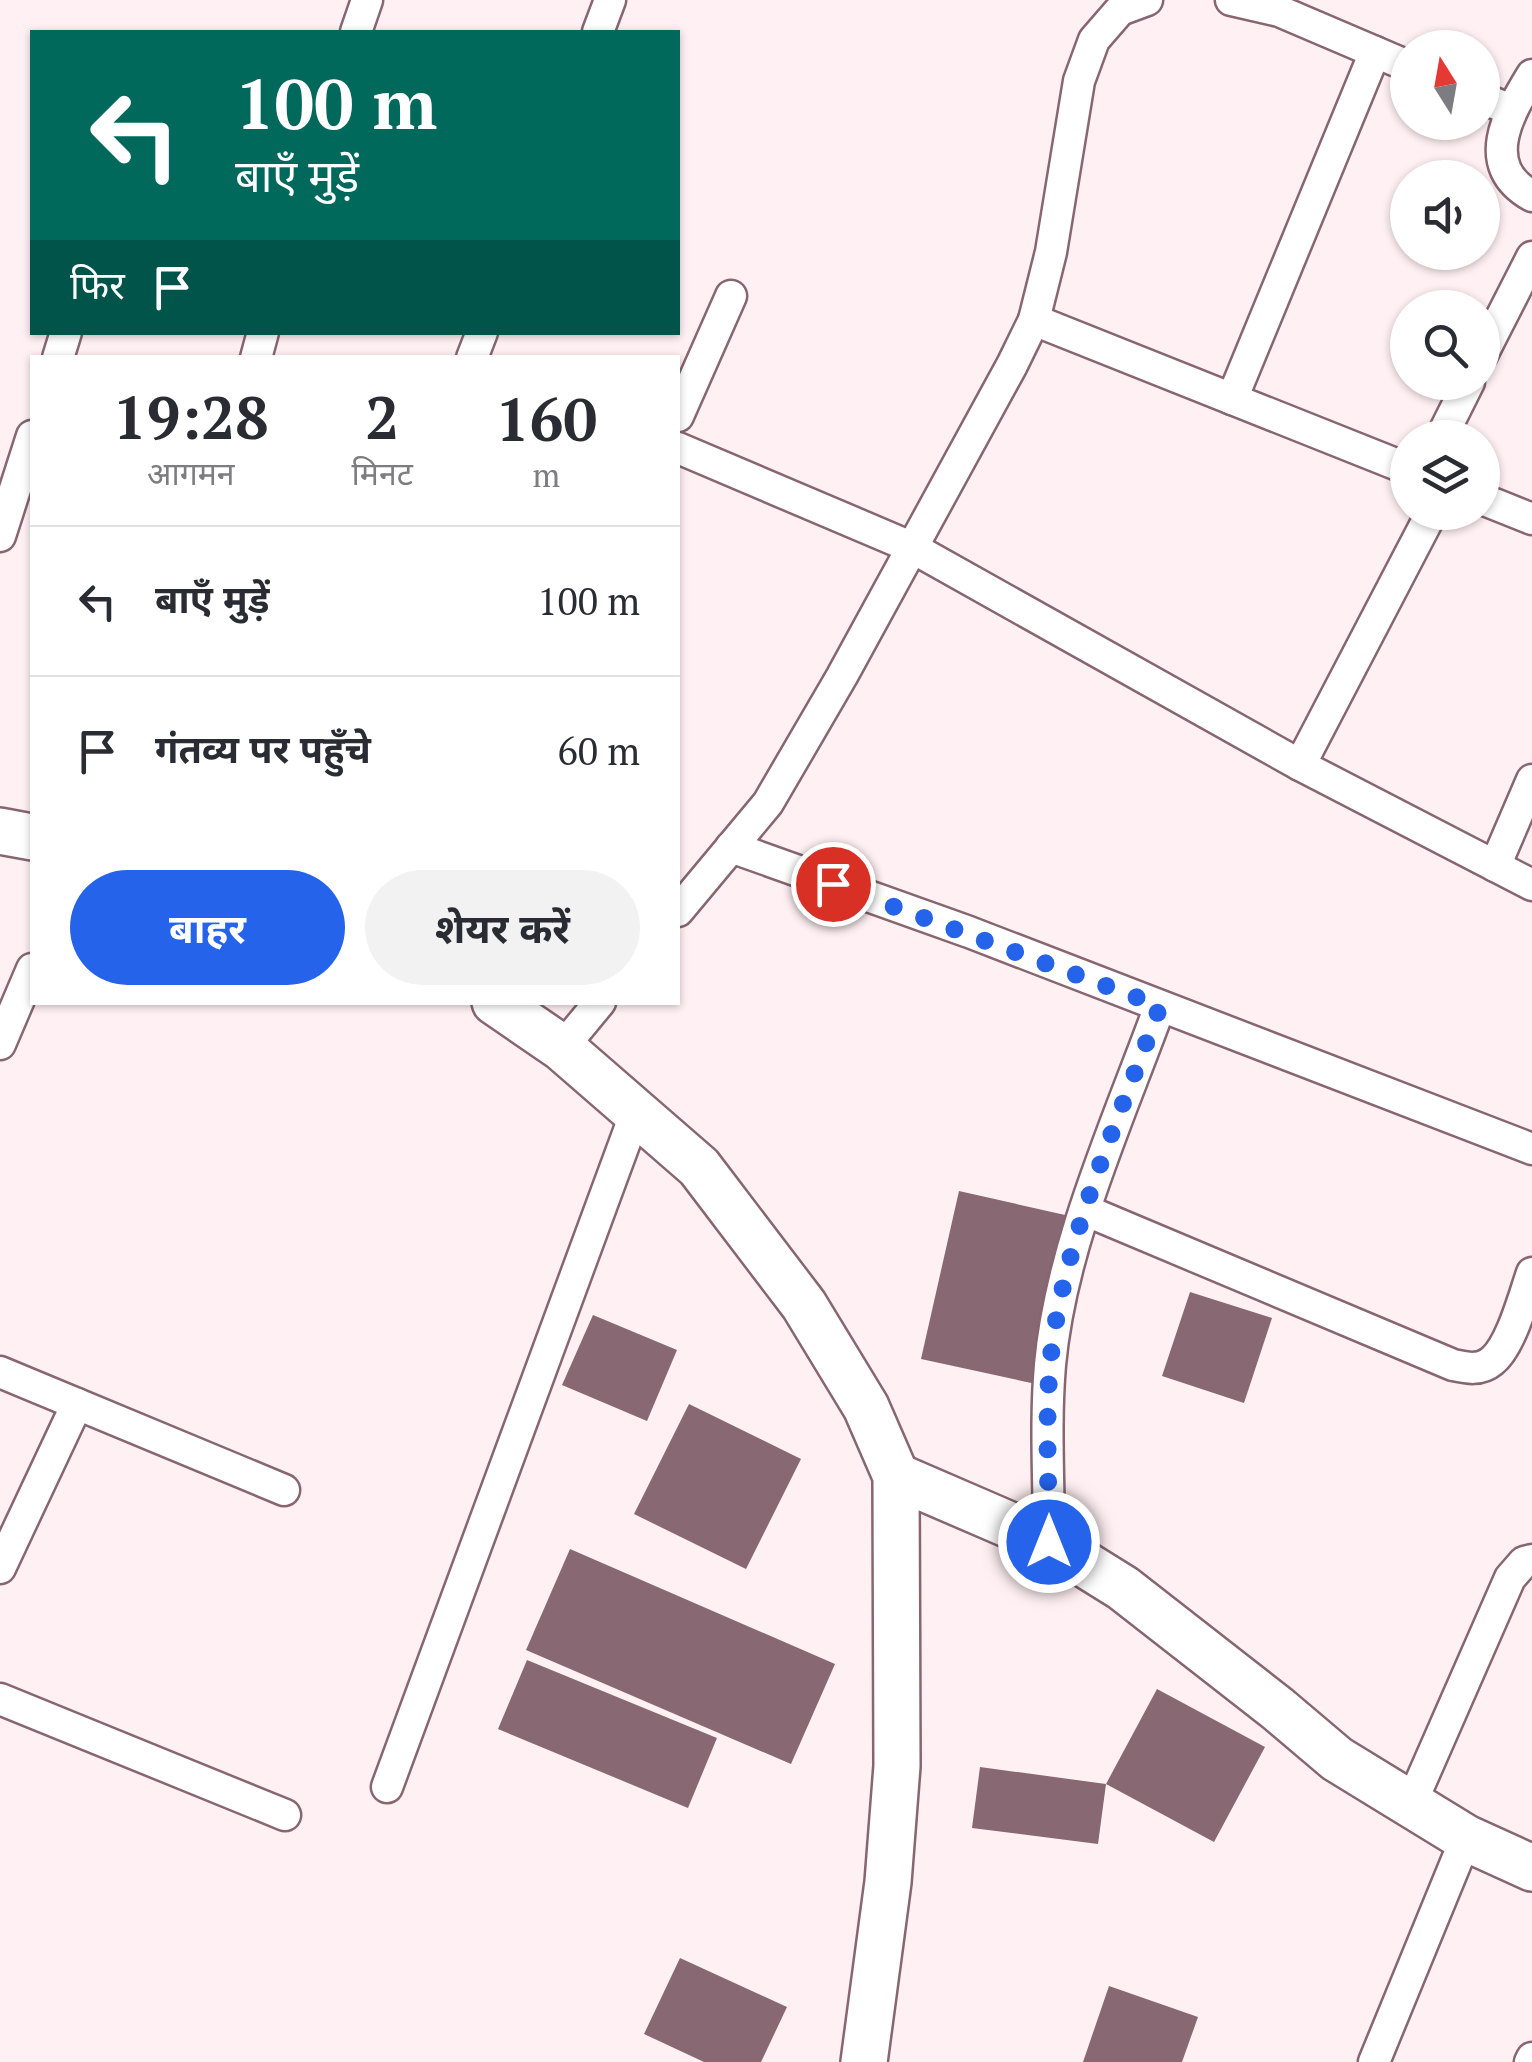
<!DOCTYPE html>
<html lang="hi">
<head>
<meta charset="utf-8">
<style>
  body { margin:0; font-family:"PT Serif","Noto Sans Devanagari",serif; background:#f2f2f3; color:#2b2b33; height:100vh; display:flex; flex-direction:column; font-size:38px; white-space:nowrap }
  * { box-sizing:border-box; margin:0 }
  p { font-size:32px; color:#7c7c81 }
  .icon { flex:none; width:55px; height:55px; fill:none; stroke:currentColor; stroke-width:2; stroke-linecap:round; stroke-linejoin:round }
  .map { position:relative; flex:1; overflow:hidden }
  .side { position:absolute; left:30px; top:355px; width:650px; height:650px; display:flex; flex-direction:column; background:#fff; border-radius:0px; box-shadow:0 2px 8px #0004 }
  .side>* { flex:none }
  .top-card { position:absolute; left:30px; top:30px; width:650px; height:305px; border-radius:0px; box-shadow:0 2px 8px #0004; background:#00695c; color:#fff; overflow:hidden }
  .needle { width:65px; rotate:349deg }
  .controls { position:absolute; left:1390px; top:30px; display:grid; gap:20px }
  .controls a { display:grid; place-items:center; width:110px; height:110px; border-radius:50%; background:#fff; box-shadow:0 2px 8px #0004; font-size:50px }
  .pin { position:absolute; display:grid; place-items:center; width:85px; height:85px; color:#fff; margin:-42px; border:5px solid #fff; border-radius:50%; box-shadow:0 2px 10px #0007 }
  .me { position:absolute; width:110px; margin:-55px; rotate:0deg; stroke-linejoin:round; filter:drop-shadow(0 0 8px #0008) }
  .turn { display:flex; align-items:center; gap:35px; height:210px; padding:0 40px; font-size:45px }
  .turn .icon { width:130px; height:130px; stroke-width:2.5 }
  .turn b { display:block; font-size:70px; line-height:85px }
  .then { display:flex; align-items:center; height:95px; padding:0 40px; background:#0003; gap:20px; font-size:38px }
  .eta { display:flex; justify-content:space-evenly; align-items:center; height:170px; text-align:center }
  .eta b { font-size:60px; font-weight:700; line-height:70px }
  .action { display:flex; gap:20px; margin-top:auto; padding:20px 40px }
  .action a { flex:1; height:115px; border-radius:60px; background:#2563eb; color:#fff; font-size:40px; font-weight:700; line-height:115px; text-align:center }
  .action a+a { background:#f2f2f3; color:#2b2b33 }
  ul { padding:0; list-style:none }
  li { display:flex; align-items:center; gap:30px; height:150px; padding:0 40px; border-top:2px solid #e1e1e2 }
  li div { flex:1 }
  li b { display:block; font-size:38px }
  li em { font-style:normal }
  .map>svg:first-child { display:block }
</style>
</head>
<body>
<div class="map">
<svg width="1532" height="2062" viewBox="0 0 1532 2062">
  <rect width="100%" height="100%" fill="#fff0f4"/>
  <!-- building -->
  <g fill="#886872">
    <polygon points="959,1191 1074,1217 1036,1384 921,1359"/>
    <polygon points="1190,1292 1272,1318 1244,1403 1162,1376"/>
    <polygon points="593,1315 677,1350 647,1421 562,1385"/>
    <polygon points="689,1404 801,1459 746,1569 634,1514"/>
    <polygon points="570,1549 835,1664 791,1764 526,1650"/>
    <polygon points="527,1660 717,1738 688,1808 498,1729"/>
    <polygon points="1157,1689 1265,1747 1214,1842 1106,1784"/>
    <polygon points="980,1767 1106,1784 1098,1844 972,1828"/>
    <polygon points="680,1958 787,2007 761,2062 704,2062 644,2034"/>
    <polygon points="1109,1986 1198,2017 1182,2062 1083,2062"/>
  </g>
  <g fill="none" stroke-linecap="round" stroke-linejoin="round">
    <defs>
      <g id="street">
        <polyline points="1231,0 1279,11 1408,66"/>
        <polyline points="356,32 367,0"/>
        <polyline points="598,32 610,0"/>
        <path d="M1532,75c-24,39 -54,91 0,121"/>
        <polyline points="1482,98 1511,110"/>
        <polyline points="1034,320 1408,469"/>
        <polyline points="1482,355 1532,257"/>
        <polyline points="58,358 66,332"/>
        <polyline points="256,358 263,332"/>
        <polyline points="472,358 482,332"/>
        <polyline points="1232,399 1375,52"/>
        <polyline points="678,416 731,296"/>
        <polyline points="1441,438 1469,382"/>
        <polyline points="678,448 911,547 1300,765 1532,885"/>
        <polyline points="1482,499 1532,519"/>
        <polyline points="0,536 32,436"/>
        <polyline points="1300,765 1432,512"/>
        <polyline points="731,847 969,932 1532,1149"/>
        <polyline points="1495,866 1532,780"/>
        <polyline points="678,911 768,803 842,676 1012,365 1034,320 1051,252 1079,81 1094,40 1120,10 1147,0"/>
        <polyline points="0,1044 32,969"/>
        <polyline points="562,1048 600,1002"/>
        <path d="M1087,1211l366,154c14,3 27,6 39,-4 19,-15 32,-65 40,-88"/>
        <polyline points="0,1372 284,1490"/>
        <path d="M1049,1542c0,-58 -4,-119 1,-177 11,-121 69,-246 110,-359"/>
        <polyline points="0,1568 77,1404"/>
        <polyline points="0,1699 285,1815"/>
        <polyline points="387,1787 636,1112"/>
        <polyline points="1410,1806 1510,1578 1524,1562 1532,1560"/>
        <polyline points="1374,2062 1466,1838"/>
        <polyline points="1530,2062 1532,2058"/>
      </g>
      <g id="secondary">
        <polyline points="0,831 32,837"/>
        <polyline points="495,1002 562,1048 699,1167 804,1305 866,1407 896,1476 897,1766 888,1882 864,2062"/>
        <polyline points="896,1476 1049,1542 1123,1588 1278,1709 1337,1759 1466,1838 1532,1868"/>
      </g>
    </defs>
    <!-- street casing -->
    <use href="#street" stroke="#876671" stroke-width="35"/>
    <!-- secondary casing -->
    <use href="#secondary" stroke="#876671" stroke-width="50"/>
    <!-- street -->
    <use href="#street" stroke="#fff" stroke-width="30"/>
    <!-- secondary -->
    <use href="#secondary" stroke="#fff" stroke-width="45"/>
  </g>
  <g fill="none" stroke-linecap="round" stroke-linejoin="round">
    <!-- route -->
    <path stroke="#2563eb" stroke-width="18" stroke-dasharray="0 32.4" d="M833,884l327,122c-41,113 -99,239 -110,359 -5,58 -1,118 -1,177"/>
  </g>
</svg>
<div class="controls">
<a><svg class="needle" viewBox="-14 -14 28 28"><path d="M0-13l5 13h-10z" fill="#e53935"/><path d="M0 13l5-13h-10z" fill="#7c7c81"/></svg></a>
<a><svg class="icon" aria-label="sound" viewBox="0 0 24 24"><path d="M4 9h4l5-4v14l-5-4H4zM17 9q2 3 0 6"/></svg></a>
<a><svg class="icon" aria-label="search" viewBox="0 0 24 24"><circle cx="10" cy="10" r="6"/><path d="M15 15l6 6"/></svg></a>
<a><svg class="icon" aria-label="layers" viewBox="0 0 24 24"><path d="M12 4l9 5-9 5-9-5zM3 14l9 5 9-5"/></svg></a>
</div>
<div class="pin" style="left:833px;top:884px;background:#d93025"><svg class="icon" aria-label="arrive" viewBox="0 0 24 24"><path d="M6 21V4h12l-3 4 3 4H6"/></svg></div>
<svg class="me" style="left:1049px;top:1542px" viewBox="-20 -20 40 40"><circle r="17" fill="#2563eb" stroke="#fff" stroke-width="3"/><path d="M0-11L8 9 0 5-8 9z" fill="#fff"/></svg>
<div class="top-card">
<div class="turn"><svg class="icon" aria-label="left" viewBox="0 0 24 24"><path d="M17 20v-9H6M10 6l-5 5 5 5"/></svg><div><b>100 m</b>बाएँ मुड़ें</div></div>
<div class="then">फिर<svg class="icon" aria-label="arrive" viewBox="0 0 24 24"><path d="M6 21V4h12l-3 4 3 4H6"/></svg></div>
</div>
<section class="side">
<div class="eta">
<div><b>19:28</b><p>आगमन</p></div>
<div><b>2</b><p>मिनट</p></div>
<div><b>160</b><p>m</p></div>
</div>
<ul>
<li><svg class="icon" aria-label="left" viewBox="0 0 24 24"><path d="M17 20v-9H6M10 6l-5 5 5 5"/></svg><div><b>बाएँ मुड़ें</b></div><em>100 m</em></li>
<li><svg class="icon" aria-label="arrive" viewBox="0 0 24 24"><path d="M6 21V4h12l-3 4 3 4H6"/></svg><div><b>गंतव्य पर पहुँचे</b></div><em>60 m</em></li>
</ul>
<div class="action"><a>बाहर</a><a>शेयर करें</a></div>
</section>
</div>
</body>
</html>
